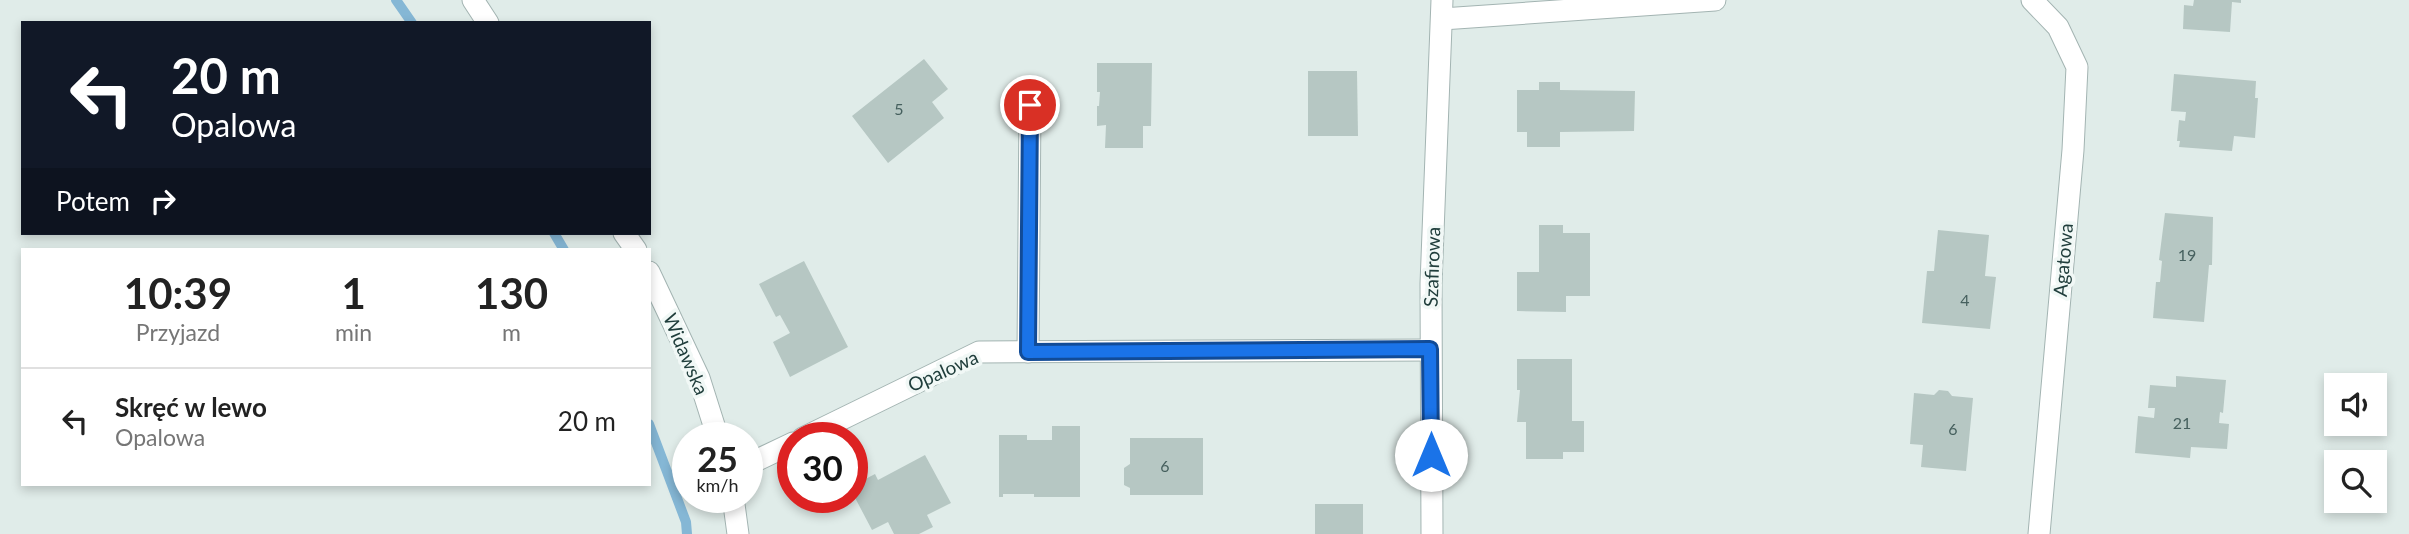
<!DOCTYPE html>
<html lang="pl">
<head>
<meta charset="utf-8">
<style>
  body { margin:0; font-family:Lato,sans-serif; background:#f6f6f6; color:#222; height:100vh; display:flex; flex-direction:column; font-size:26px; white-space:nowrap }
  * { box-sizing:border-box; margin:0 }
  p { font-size:23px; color:#767676 }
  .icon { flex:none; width:38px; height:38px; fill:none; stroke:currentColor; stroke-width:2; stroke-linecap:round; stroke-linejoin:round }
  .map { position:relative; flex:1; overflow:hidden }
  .panel { position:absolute; left:21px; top:248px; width:630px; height:238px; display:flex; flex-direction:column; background:#fff; border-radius:0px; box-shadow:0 4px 10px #0003 }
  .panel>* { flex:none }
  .guide { position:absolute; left:21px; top:21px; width:630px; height:214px; border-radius:0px; box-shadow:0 4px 10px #0003; background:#111827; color:#fff; overflow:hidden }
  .tools { position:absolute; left:2324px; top:373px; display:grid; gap:14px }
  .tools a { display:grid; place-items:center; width:63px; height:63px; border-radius:0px; background:#fff; box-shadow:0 4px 10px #0003; font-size:35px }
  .speed { position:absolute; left:672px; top:422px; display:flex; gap:14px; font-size:35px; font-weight:700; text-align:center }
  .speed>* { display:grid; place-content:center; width:91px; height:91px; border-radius:50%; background:#fff; box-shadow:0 4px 10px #0003; line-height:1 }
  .speed small { font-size:18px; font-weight:400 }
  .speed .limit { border:10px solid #d22; background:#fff; color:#111 }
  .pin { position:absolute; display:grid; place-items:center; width:60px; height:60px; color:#fff; margin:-30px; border:4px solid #fff; border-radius:50%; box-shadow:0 2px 7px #0007 }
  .me { position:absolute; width:77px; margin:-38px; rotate:0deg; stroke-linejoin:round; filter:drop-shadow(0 0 5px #0008) }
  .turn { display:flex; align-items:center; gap:24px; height:147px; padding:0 35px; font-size:32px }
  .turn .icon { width:91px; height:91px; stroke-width:2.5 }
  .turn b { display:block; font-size:49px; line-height:60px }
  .then { display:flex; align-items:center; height:66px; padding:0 35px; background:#0003; gap:14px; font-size:26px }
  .eta { display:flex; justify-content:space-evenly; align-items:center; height:119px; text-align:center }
  .eta b { font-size:42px; font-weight:700; line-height:49px }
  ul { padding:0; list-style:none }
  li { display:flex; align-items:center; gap:21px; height:105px; padding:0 35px; border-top:2px solid #e0e0e0 }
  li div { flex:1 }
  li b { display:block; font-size:26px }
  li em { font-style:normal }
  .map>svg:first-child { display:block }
</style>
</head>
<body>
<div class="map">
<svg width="2409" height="534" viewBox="0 0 2409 534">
  <rect width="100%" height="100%" fill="#e0ece9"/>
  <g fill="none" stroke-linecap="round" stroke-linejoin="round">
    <!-- stream -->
    <g stroke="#85b7d5" stroke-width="10">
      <polyline points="396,0 412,23"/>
      <polyline points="554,233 564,250"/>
      <polyline points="649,424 686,522 687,534"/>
    </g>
  </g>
  <!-- building -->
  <g fill="#b6c7c3">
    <polygon points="2194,0 2241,0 2241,3 2232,2 2230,32 2183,29 2184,5 2193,6"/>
    <polygon points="924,59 948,89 932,102 944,118 888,163 852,116"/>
    <polygon points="1097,63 1152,63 1151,126 1143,126 1143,148 1105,148 1106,125 1097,126 1097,106 1099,106 1100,92 1097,92"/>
    <polygon points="1308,71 1357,71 1358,136 1308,136"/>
    <polygon points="2174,74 2256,81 2255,98 2258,98 2255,138 2234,136 2232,151 2179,147 2180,141 2177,141 2179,120 2185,121 2186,112 2171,111"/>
    <polygon points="1539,82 1560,82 1560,90 1635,91 1634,131 1560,132 1560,147 1527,147 1527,132 1517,132 1517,90 1539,90"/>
    <polygon points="2165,213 2213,217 2212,265 2209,265 2204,322 2153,318 2156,282 2160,282 2162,261 2159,260"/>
    <polygon points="1539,225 1563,225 1563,233 1590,233 1590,296 1566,296 1566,312 1517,311 1517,272 1539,272"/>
    <polygon points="1938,230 1989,235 1985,276 1996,277 1990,329 1922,323 1927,271 1934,271"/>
    <polygon points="804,261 848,347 790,377 773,342 790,333 780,315 776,317 759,284"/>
    <polygon points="1517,359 1572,359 1572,421 1584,421 1584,452 1563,452 1563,459 1526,459 1526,422 1517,422 1520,390 1517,390"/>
    <polygon points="2176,376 2226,380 2223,413 2220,412 2219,423 2229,424 2227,449 2191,447 2190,458 2135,453 2138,416 2154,418 2155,408 2148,408 2150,385 2176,387"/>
    <polygon points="1939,390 1948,391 1952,396 1973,398 1966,471 1921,467 1923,445 1910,444 1914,393 1934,395"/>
    <polygon points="1052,426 1080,426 1080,497 1034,497 1034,494 1003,494 1003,497 999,497 999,435 1027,435 1027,440 1052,440"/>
    <polygon points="1130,438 1203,438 1203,495 1130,495 1130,488 1124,485 1124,468 1130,464"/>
    <polygon points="925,455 951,503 927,515 933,527 919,534 894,534 888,522 872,530 852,492 852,486 875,474 878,480"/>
    <rect x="1315" y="504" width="48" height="30"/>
  </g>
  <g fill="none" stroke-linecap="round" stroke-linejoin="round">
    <defs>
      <g id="minor">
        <polyline points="473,0 488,23"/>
        <polyline points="2032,0 2058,27 2077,67 2073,150 2039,534"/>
        <polyline points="1442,19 1715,0"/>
        <polyline points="624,233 636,250"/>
        <polyline points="649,272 699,378 718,438"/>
        <polyline points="1028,352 1030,105"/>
        <polyline points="803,438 979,352 1430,350"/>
        <polyline points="747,465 793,443"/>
        <polyline points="733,497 738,534"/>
        <polyline points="1432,534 1431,284 1442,0"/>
      </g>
    </defs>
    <!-- minor casing -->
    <use href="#minor" stroke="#a3b4b2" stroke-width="23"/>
    <!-- minor -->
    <use href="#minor" stroke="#fff" stroke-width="21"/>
  </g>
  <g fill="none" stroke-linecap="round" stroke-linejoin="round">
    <defs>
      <polyline id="route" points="1030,105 1028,352 1430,349 1431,455"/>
    </defs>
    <!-- route casing -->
    <use href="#route" stroke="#114b97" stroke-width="18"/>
    <!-- route -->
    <use href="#route" stroke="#1a73e8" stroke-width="12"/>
  </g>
  <g text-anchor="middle" stroke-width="7" stroke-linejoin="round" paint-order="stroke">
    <!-- number labels -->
    <g font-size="16" fill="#46605e">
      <text x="899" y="115">5</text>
      <text x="2187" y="261">19</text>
      <text x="1965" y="306">4</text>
      <text x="2182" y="429">21</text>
      <text x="1953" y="435">6</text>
      <text x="1165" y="472">6</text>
    </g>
    <!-- street labels -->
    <g font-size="19" fill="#203e3c" stroke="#f1f8f6">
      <text transform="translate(2063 260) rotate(-85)" y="7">Agatowa</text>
      <text transform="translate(1432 267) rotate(-88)" y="7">Szafirowa</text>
      <text transform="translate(686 354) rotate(67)" y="7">Widawska</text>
      <text transform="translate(943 371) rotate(-24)" y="7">Opalowa</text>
    </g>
  </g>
</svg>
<div class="tools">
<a><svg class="icon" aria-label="sound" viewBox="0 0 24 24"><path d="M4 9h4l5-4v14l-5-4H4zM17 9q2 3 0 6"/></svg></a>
<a><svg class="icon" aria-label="search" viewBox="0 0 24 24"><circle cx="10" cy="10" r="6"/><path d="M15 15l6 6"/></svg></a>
</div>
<div class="speed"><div>25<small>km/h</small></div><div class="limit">30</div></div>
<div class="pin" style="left:1030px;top:105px;background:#d93025"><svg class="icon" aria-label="arrive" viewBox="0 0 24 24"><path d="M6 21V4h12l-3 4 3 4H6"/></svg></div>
<svg class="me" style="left:1431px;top:455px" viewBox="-20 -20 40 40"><circle r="19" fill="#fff"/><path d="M0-13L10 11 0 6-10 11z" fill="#1a73e8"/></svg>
<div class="guide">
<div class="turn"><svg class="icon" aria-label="left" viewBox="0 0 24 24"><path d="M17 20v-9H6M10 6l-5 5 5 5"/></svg><div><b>20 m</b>Opalowa</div></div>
<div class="then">Potem<svg class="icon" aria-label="right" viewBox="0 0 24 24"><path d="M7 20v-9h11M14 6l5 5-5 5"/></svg></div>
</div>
<section class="panel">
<div class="eta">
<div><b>10:39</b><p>Przyjazd</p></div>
<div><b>1</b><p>min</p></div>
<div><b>130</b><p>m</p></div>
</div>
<ul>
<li><svg class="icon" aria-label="left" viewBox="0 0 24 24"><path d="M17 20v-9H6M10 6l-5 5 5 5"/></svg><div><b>Skręć w lewo</b><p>Opalowa</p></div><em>20 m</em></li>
</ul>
</section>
</div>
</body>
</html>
